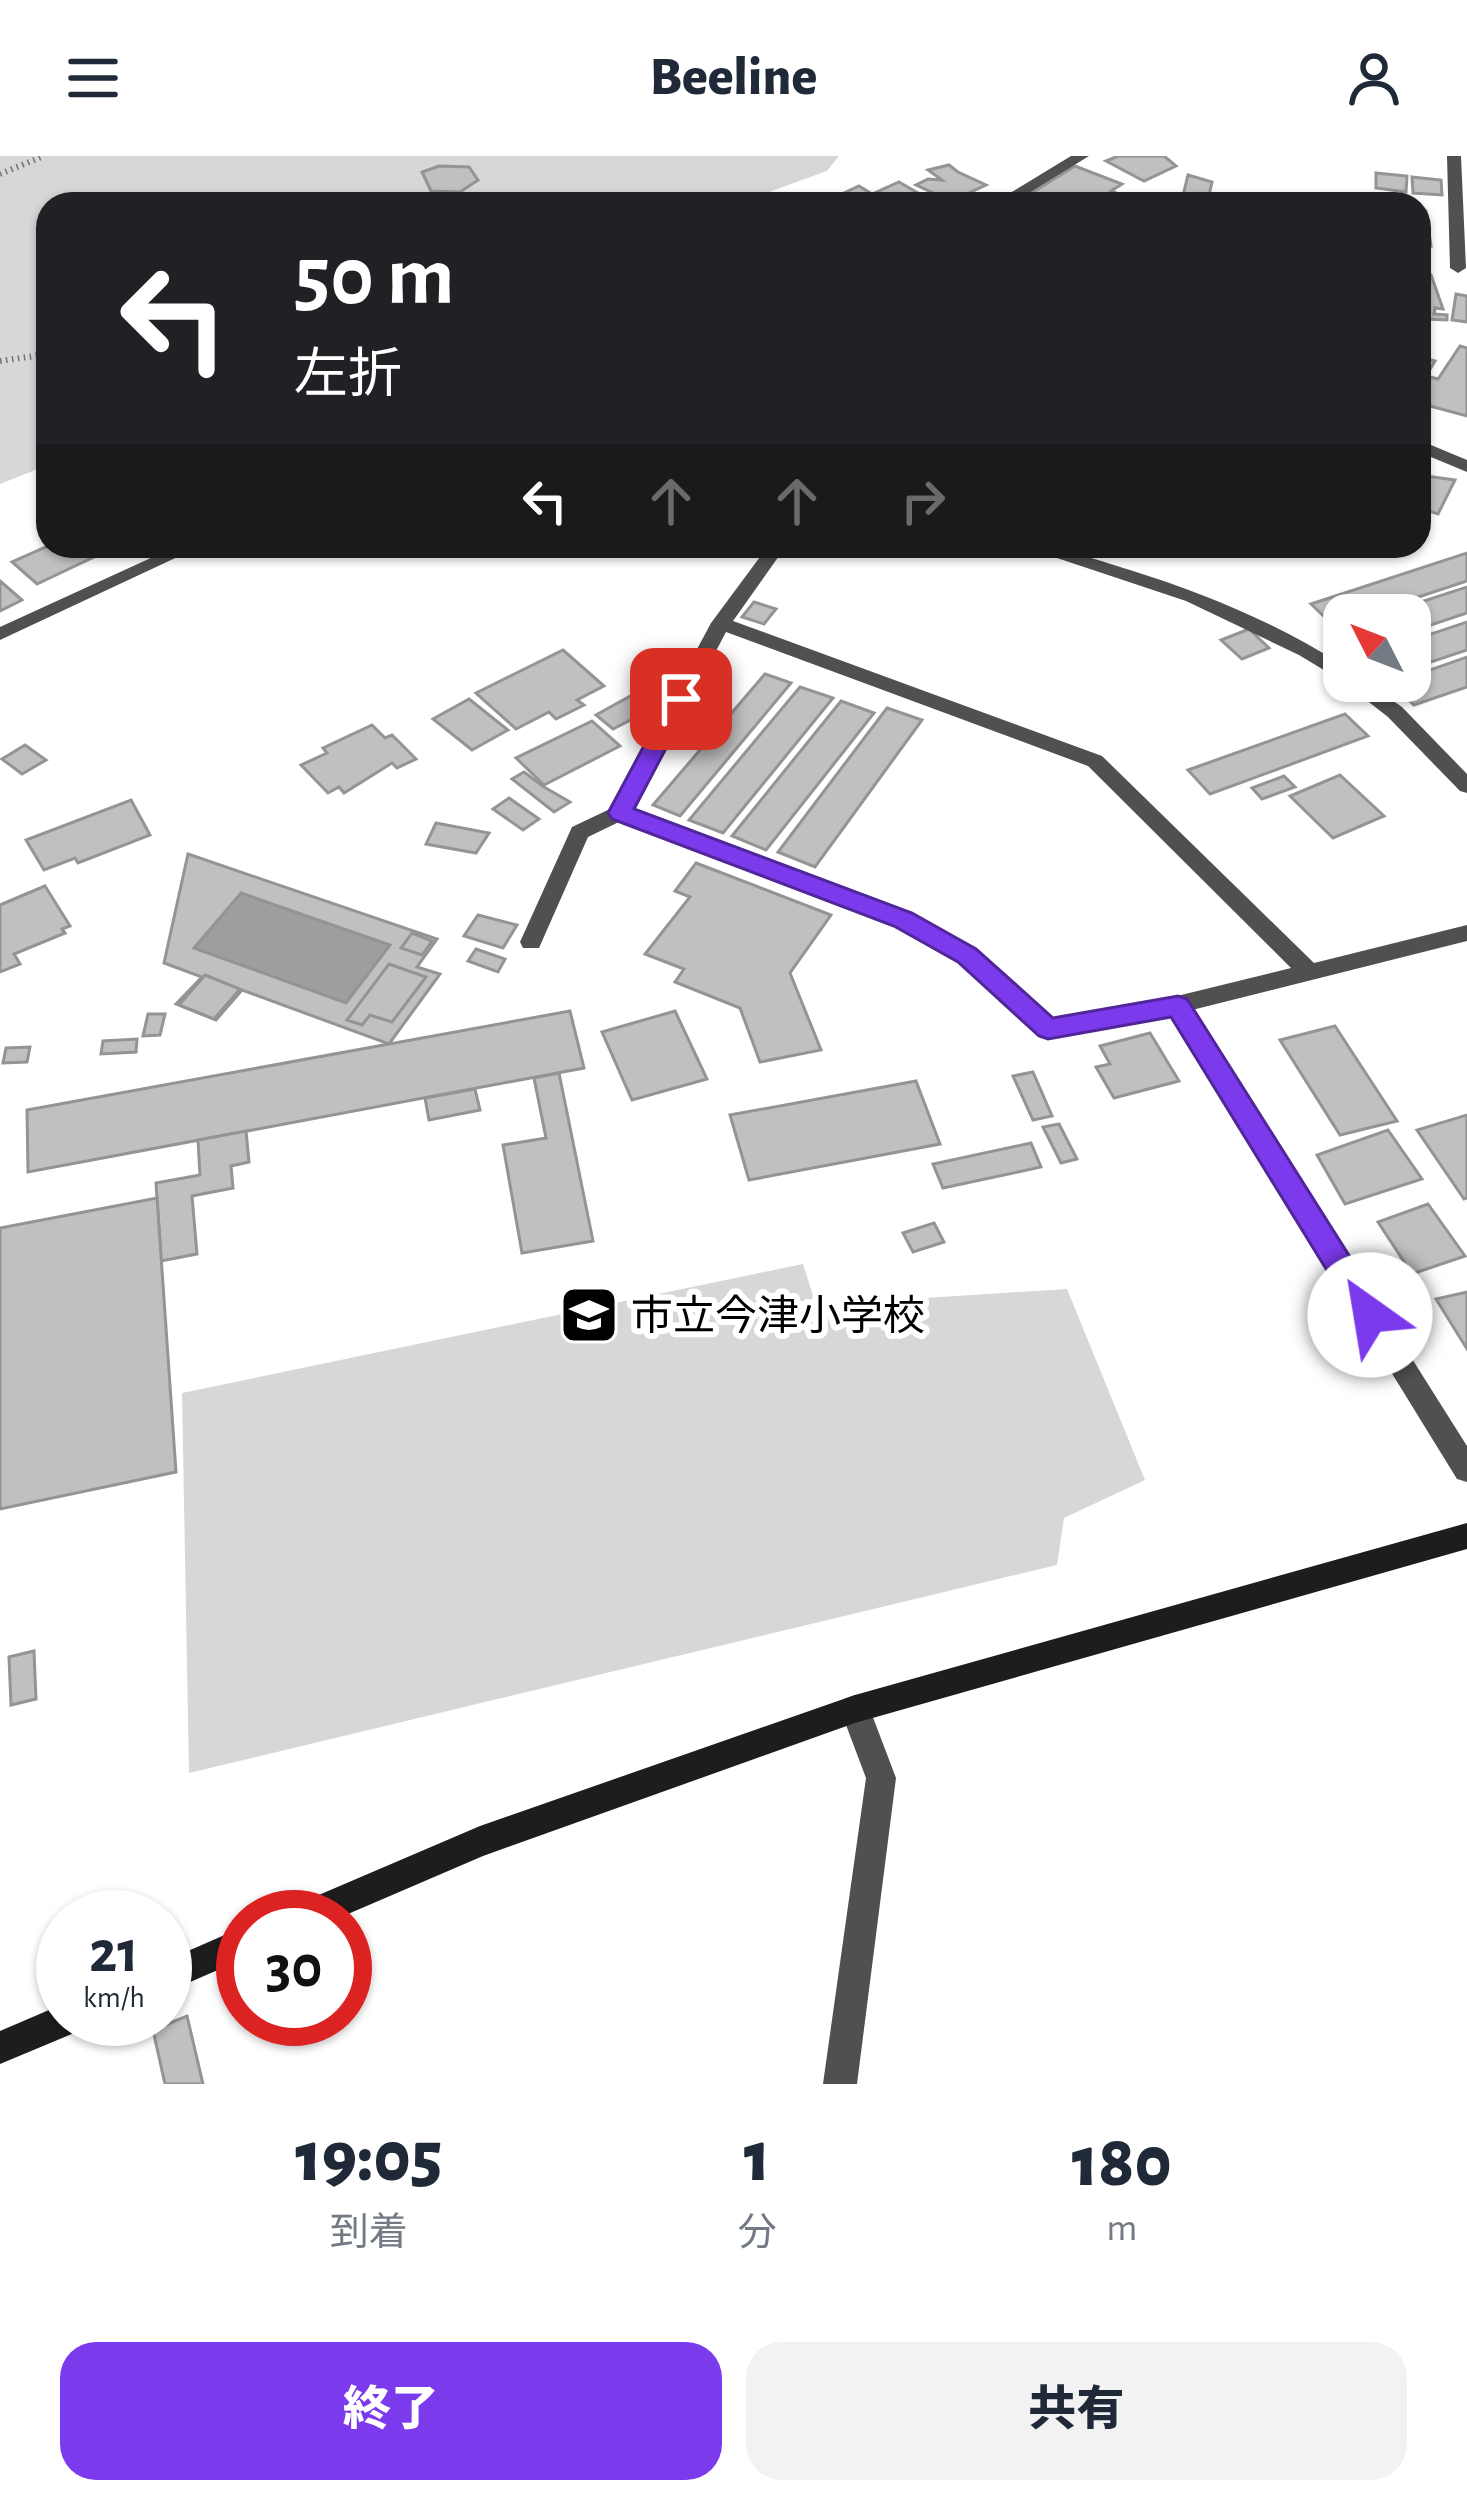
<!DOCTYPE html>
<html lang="ja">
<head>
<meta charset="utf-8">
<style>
  body { margin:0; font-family:"Alegreya Sans","Noto Sans JP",sans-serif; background:#f2f2f3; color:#1f2937; height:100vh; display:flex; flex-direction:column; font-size:45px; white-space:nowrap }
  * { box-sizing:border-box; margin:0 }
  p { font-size:39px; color:#747a83 }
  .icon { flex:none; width:66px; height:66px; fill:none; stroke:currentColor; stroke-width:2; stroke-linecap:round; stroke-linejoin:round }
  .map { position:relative; height:1928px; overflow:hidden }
  .panel { display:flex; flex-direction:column; background:#fff; flex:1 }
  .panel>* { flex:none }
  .hud { position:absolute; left:36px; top:36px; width:1395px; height:366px; border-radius:36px; box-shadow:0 3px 9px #0004; background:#202124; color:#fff; overflow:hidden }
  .needle { width:78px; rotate:312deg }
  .tools { position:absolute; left:1323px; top:438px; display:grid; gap:24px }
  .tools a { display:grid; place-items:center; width:108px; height:108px; border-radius:24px; background:#fff; box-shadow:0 3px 9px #0004; font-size:60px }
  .speed { position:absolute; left:36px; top:1734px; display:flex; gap:24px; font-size:60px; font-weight:700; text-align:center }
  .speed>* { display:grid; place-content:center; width:156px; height:156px; border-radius:50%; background:#fff; box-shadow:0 3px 9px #0004; line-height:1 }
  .speed small { font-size:30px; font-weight:400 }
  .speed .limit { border:18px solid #d22; background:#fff; color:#111 }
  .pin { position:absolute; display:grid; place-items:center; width:102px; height:102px; color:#fff; margin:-51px; border-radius:24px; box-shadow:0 6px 18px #0006 }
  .me { position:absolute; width:132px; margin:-66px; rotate:328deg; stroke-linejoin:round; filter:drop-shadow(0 0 9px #0008) }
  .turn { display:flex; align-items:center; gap:42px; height:252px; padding:0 60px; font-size:54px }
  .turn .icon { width:156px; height:156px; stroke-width:2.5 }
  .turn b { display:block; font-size:84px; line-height:102px }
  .lanes { display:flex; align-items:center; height:114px; padding:0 60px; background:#0003; justify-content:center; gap:60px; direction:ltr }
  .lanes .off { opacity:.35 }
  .eta { display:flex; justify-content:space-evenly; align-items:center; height:204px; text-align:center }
  .eta b { font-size:72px; font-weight:800; line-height:84px }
  .cta { display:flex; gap:24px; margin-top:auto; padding:24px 60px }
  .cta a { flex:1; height:138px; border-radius:36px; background:#7c3aed; color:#fff; font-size:48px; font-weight:800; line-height:138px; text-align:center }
  .cta a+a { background:#f2f2f3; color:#1f2937 }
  header { display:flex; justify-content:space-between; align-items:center; height:156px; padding:0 60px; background:#fff; font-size:54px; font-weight:800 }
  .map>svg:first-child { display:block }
</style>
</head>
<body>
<header><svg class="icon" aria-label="menu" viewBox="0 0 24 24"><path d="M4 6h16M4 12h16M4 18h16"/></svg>Beeline<svg class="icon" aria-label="person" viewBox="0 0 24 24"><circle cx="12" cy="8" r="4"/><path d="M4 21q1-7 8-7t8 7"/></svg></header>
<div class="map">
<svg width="1467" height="1928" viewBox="0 0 1467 1928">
  <rect width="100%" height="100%" fill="#fff"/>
  <!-- green -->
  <g fill="#d7d7d7">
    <polygon points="0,0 839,0 827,15 736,48 48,48 48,309 0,328"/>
    <polygon points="803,1108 816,1149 1067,1133 1145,1324 1064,1362 1057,1409 189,1617 182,1237"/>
  </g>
  <!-- water -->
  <polygon fill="#9e9e9e" points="241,737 390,789 346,847 194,792"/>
  <!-- building -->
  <g fill="#c0c0c0" stroke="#949494" stroke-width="3" fill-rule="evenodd">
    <polygon points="1118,0 1164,0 1176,10 1144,25 1106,5"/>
    <polygon points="949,9 958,16 986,29 951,45 916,29 928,23 942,24 928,14"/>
    <polygon points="439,10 469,11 478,24 460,36 431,35 422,16"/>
    <polygon points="1075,10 1122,28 1111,35 1119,38 1105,47 1062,48 1033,36"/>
    <polygon points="1376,17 1407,20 1406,36 1376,32"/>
    <polygon points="1188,19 1212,26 1207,48 1181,48"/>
    <polygon points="1412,21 1441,24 1442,39 1413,37"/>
    <polygon points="899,26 937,48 869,48 846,36 859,30 872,38"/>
    <polygon points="1217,39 1269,40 1282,48 1215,48"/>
    <polygon points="1419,54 1426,55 1431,90 1419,89"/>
    <polygon points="1419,118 1431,119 1443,153 1435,152 1434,158 1447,159 1447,164 1427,163 1426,156 1419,155"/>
    <polygon points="1456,138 1467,140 1467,166 1452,164"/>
    <polygon points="1460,190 1467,192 1467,260 1419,247 1419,201 1435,205 1426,220 1438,223"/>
    <polygon points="1419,319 1455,324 1438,358 1419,352"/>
    <polygon points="48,390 81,390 94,401 37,428 12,406"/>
    <polygon points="1467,397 1467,425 1364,459 1344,459 1344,466 1333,469 1311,448"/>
    <polygon points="0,425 22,444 0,455"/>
    <polygon points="1467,431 1467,457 1410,476 1410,459 1381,459"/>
    <polygon points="754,446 776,453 764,468 742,461"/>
    <polygon points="1467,466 1467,494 1410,513 1410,485"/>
    <polygon points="1249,473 1269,492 1242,503 1221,484"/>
    <polygon points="563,494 604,530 577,544 584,549 556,563 549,556 516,573 476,537"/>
    <polygon points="1467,501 1467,531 1414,549 1391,527 1410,525 1410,521"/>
    <polygon points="765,518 791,527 680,660 653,649"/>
    <polygon points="800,531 833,542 723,677 689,664"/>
    <polygon points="632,539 648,555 613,573 596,559"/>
    <polygon points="469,543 508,574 472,594 433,563"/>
    <polygon points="841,545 874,557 766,694 732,680"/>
    <polygon points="887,552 922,564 815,711 778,696"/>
    <polygon points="1345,558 1368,580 1210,638 1188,614"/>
    <polygon points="592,565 620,590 544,629 516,602"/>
    <polygon points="372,569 385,582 392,579 416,603 397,612 392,607 344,637 339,631 328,637 301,609 327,597 323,592"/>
    <polygon points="25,589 46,604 22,618 2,603"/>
    <polygon points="524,616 544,631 570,646 554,656 512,623"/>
    <polygon points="1340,619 1384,660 1333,682 1290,640"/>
    <polygon points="1284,620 1295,631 1262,643 1252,632"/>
    <polygon points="509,642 539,663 523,674 493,653"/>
    <polygon points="131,644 150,679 78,707 75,702 44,714 26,684"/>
    <polygon points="436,667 489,677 476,697 426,688"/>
    <path d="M188,698l249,85 -20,28 23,7 -51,70 -147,-54 -26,30 -40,-16 26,-27 -38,-14zM241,737l149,52 -44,58 -152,-55z"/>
    <polygon points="696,707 831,759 790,817 821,894 760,906 740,852 675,826 684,813 645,798 690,741 675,735"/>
    <polygon points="45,730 70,770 62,773 65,777 14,798 20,808 0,816 0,749"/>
    <polygon points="478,759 517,769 503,792 464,780"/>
    <polygon points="412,777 432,785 422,799 401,792"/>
    <polygon points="476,793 505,803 498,816 468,805"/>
    <polygon points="389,808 426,821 392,866 370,859 362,869 347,864"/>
    <polygon points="205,819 240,833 214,863 179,849"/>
    <polygon points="570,855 584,912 28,1016 27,954"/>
    <polygon points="675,855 707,923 632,944 602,876"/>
    <polygon points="148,858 165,858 160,879 143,880"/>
    <polygon points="1335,870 1397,965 1340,979 1280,884"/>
    <polygon points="1150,877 1179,925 1114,942 1096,911 1110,908 1100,890"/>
    <polygon points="137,883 136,896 101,898 103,885"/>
    <polygon points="30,891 27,906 3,907 6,892"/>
    <polygon points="1033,916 1052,960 1033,964 1013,920"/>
    <polygon points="559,917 593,1085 522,1097 503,989 546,982 534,922"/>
    <polygon points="916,925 940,988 749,1024 730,959"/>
    <polygon points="475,933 480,954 429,964 425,942"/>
    <polygon points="1467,959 1467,1042 1464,1043 1417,974"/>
    <polygon points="1059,968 1077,1003 1061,1007 1043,971"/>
    <polygon points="1388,974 1422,1023 1345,1048 1317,999"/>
    <polygon points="246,975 249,1006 231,1010 233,1032 192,1040 197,1098 161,1105 156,1027 200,1019 198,984"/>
    <polygon points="1031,987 1041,1011 943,1032 933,1008"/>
    <polygon points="157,1042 176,1316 0,1353 0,1072"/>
    <polygon points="1428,1048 1465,1100 1412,1118 1378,1066"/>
    <polygon points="934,1067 944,1086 913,1096 903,1077"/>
    <polygon points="1467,1136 1467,1193 1436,1143"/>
    <polygon points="34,1495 36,1543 11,1549 9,1501"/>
    <polygon points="187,1860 203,1928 165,1928 153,1874"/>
  </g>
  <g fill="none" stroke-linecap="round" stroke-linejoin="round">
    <!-- path -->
    <g stroke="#727272" stroke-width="6" stroke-dasharray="1.5 4.5" stroke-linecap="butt">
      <polyline points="0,18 44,0"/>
      <polyline points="0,205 48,198"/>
    </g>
    <!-- street -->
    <g fill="#505050" fill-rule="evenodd">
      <polygon points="1071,0 1089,0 1011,48 992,48"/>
      <polygon points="1447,0 1461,0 1466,112 1458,117 1450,112"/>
      <polygon points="1419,284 1467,304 1467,316 1419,296"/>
      <polygon points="177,390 201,390 0,484 0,471"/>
      <path d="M768,390h18l-53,75 369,135 212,207 153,-38v16l-275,69 275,436v36l-10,-3 -286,-464 -123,23 -8,-3 -82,-73 -63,-37 -274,-104 -33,16 -49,111h-16l-3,-6 52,-115 40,-19 99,-185zM726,476l362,134 203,202 -114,28 -125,23 -78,-69 -63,-37 -279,-103z"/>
      <path d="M1021,390c38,0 73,13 109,24 76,24 147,53 214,96v15h21l37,26 65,67v19l-7,-2 -72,-74 -46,-36 -43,-26 -113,-54z"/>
      <polygon points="855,1539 866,1543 896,1622 857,1928 823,1928 866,1622 840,1553 844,1543"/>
    </g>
    <!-- secondary -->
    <g fill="#1d1d1d" fill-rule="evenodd">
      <polygon points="1467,1367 1467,1393 855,1567 483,1700 341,1761 288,1761 293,1750 480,1670 855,1539"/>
      <polygon points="243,1771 243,1803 165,1837 165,1805"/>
      <polygon points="63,1848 63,1863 83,1863 79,1875 0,1908 0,1875"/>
    </g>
  </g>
  <!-- route -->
  <polygon fill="#7c3aed" stroke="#51269a" stroke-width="3" points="681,535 692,543 634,653 912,757 976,793 1053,862 1178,840 1187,843 1381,1150 1385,1159 1381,1168 1370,1171 1360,1168 1171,861 1048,883 1039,880 958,806 894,770 612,663 608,657 669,543"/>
  <!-- icons -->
  <defs>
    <symbol id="school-square" viewBox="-11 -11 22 22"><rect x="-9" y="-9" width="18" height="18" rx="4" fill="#000" stroke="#fff"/><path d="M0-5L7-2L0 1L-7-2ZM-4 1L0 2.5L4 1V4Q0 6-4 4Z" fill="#fff"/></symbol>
  </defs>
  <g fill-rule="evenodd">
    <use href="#school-square" x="556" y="1126" width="66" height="66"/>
  </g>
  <g text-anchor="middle" stroke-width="12" stroke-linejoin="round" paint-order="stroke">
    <!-- poi labels -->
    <g font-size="42" fill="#000" stroke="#fff" text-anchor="start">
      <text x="631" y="1174">市立今津小学校</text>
    </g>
  </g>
</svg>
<div class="tools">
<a><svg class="needle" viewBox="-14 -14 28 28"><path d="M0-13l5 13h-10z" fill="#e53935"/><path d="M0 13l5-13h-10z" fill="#747a83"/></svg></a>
</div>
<div class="speed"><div>21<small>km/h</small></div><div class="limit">30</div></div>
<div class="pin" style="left:681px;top:543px;background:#d93025"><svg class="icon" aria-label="arrive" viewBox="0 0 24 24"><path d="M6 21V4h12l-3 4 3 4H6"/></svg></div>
<svg class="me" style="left:1370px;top:1159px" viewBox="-20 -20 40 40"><circle r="19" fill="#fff"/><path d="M0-13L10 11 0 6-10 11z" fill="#7c3aed"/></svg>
<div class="hud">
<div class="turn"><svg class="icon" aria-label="left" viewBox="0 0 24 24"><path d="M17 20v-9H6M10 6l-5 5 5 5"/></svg><div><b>50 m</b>左折</div></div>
<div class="lanes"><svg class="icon" aria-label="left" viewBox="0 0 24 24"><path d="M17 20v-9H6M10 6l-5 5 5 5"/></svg><svg class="icon off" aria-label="ahead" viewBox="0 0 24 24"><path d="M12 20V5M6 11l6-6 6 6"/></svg><svg class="icon off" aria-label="ahead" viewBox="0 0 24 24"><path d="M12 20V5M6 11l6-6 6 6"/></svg><svg class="icon off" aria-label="right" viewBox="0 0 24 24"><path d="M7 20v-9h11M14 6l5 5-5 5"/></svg></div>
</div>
</div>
<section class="panel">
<div class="eta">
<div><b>19:05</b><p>到着</p></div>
<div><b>1</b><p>分</p></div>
<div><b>180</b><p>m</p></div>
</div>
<div class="cta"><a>終了</a><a>共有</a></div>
</section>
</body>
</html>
